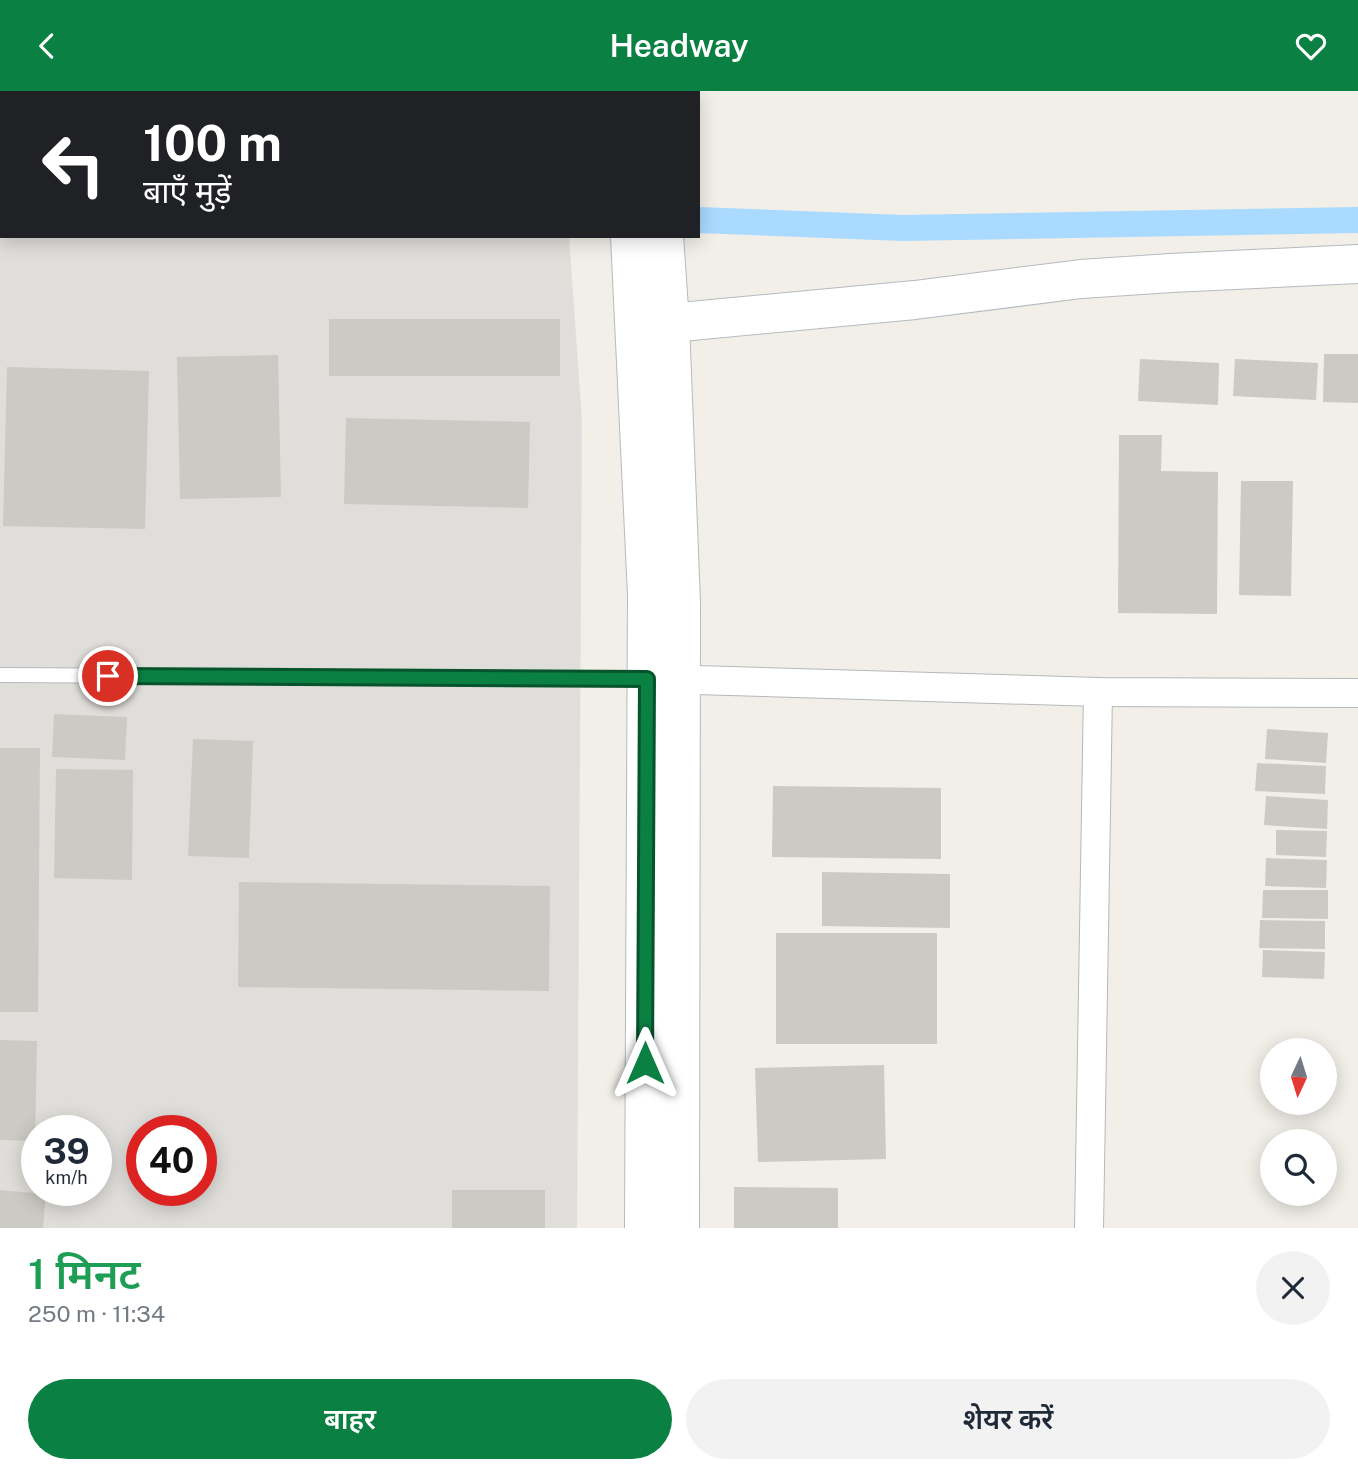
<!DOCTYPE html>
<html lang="hi">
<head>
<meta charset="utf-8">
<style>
  body { margin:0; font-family:"Public Sans","Noto Sans Devanagari",sans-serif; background:#f2f2f3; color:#1f2937; height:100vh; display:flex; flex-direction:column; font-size:26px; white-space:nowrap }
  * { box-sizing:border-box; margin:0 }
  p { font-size:23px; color:#747a83 }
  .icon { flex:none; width:38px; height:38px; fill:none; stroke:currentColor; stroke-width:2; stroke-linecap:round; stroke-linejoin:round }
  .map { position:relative; height:1137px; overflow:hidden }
  .sheet { display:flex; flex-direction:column; background:#fff; flex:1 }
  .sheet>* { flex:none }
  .top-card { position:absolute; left:0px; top:0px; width:700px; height:147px; box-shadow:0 4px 18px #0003; background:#202124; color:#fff; overflow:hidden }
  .needle { width:46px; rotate:184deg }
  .controls { position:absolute; left:1260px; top:947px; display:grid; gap:14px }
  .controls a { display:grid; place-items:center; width:77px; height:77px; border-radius:50%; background:#fff; box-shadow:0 4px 18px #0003; font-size:35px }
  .speed { position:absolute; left:21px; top:1024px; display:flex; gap:14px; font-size:35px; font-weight:700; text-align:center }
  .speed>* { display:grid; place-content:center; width:91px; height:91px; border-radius:50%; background:#fff; box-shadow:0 4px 18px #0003; line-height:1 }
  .speed small { font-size:18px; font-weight:400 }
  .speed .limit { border:10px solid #d22; background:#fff; color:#111 }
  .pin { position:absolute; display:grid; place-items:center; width:60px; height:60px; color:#fff; margin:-30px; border:4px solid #fff; border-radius:50%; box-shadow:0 2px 7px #0007 }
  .me { position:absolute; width:77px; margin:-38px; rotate:0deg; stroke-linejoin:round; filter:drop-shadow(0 0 5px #0008) }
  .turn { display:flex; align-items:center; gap:24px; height:147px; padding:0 28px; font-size:32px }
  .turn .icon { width:91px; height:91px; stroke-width:2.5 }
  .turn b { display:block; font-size:49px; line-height:60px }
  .round { display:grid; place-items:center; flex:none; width:74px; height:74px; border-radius:37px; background:#f2f2f3 }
  .overview { display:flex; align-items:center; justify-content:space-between; height:119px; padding:0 28px }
  h1 { font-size:42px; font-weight:600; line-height:52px; color:#1e9e55 }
  .action { display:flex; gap:14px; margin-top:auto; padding:14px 28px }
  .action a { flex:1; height:80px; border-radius:42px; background:#0b8043; color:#fff; font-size:28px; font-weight:600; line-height:80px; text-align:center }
  .action a+a { background:#f2f2f3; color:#1f2937 }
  header { display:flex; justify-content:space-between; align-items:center; height:91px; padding:0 28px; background:#0b8043; color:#fff; font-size:32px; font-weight:600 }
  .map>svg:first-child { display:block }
</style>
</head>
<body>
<header><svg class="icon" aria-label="back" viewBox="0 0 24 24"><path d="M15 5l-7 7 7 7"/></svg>Headway<svg class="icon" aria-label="heart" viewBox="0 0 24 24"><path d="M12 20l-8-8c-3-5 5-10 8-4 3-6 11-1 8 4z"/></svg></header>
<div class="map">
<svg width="1358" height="1137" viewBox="0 0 1358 1137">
  <rect width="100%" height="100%" fill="#f1efe8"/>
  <!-- industrial -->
  <path fill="#e0deda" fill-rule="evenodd" d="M0,0h558v2h-556v143h567l13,185 -5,807h-577zM37,1040h59v59h-59zM142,1040h59v59h-59z"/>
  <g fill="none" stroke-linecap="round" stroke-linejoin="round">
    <!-- canal -->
    <g stroke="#aadaff" stroke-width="26">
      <polyline points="0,87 2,87"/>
      <polyline points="698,129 903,137 1358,129"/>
    </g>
  </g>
  <!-- building -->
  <g fill="#cccac5">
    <rect x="329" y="228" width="231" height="57"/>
    <polygon points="1324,263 1358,263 1358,312 1323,311"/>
    <polygon points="278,264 281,406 180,408 177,266"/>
    <polygon points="1140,268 1219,272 1218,314 1138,310"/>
    <polygon points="1235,268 1318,272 1316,309 1233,305"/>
    <polygon points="7,276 149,280 145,438 3,435"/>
    <polygon points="346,327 530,331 528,417 344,413"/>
    <polygon points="1119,344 1162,344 1161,380 1218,381 1217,523 1118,522"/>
    <polygon points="1241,390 1293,390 1291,505 1239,504"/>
    <polygon points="54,623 127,626 125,669 52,666"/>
    <polygon points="1267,638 1328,642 1326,672 1265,668"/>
    <polygon points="193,648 253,650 249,767 188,765"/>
    <polygon points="0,657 40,657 38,921 0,921"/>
    <polygon points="1257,672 1326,675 1325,703 1255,700"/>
    <polygon points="56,678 133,679 132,789 54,787"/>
    <polygon points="773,695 941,697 941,768 772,766"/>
    <polygon points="1266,705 1328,709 1327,738 1264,734"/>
    <polygon points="1276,739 1327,740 1326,766 1276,764"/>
    <polygon points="1266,767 1327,769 1326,797 1265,795"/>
    <polygon points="822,781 950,783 950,837 822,835"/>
    <polygon points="239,791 550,795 549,900 238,896"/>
    <polygon points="1263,799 1328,799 1328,828 1262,827"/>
    <polygon points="1260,829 1325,830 1325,858 1259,857"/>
    <rect x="776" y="842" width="161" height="111"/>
    <polygon points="1263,859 1325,861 1324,888 1262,886"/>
    <polygon points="0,949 37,950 35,1050 0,1049"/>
    <polygon points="884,974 886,1068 758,1071 755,977"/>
    <polygon points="734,1096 838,1097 838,1137 734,1137"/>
    <polygon points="0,1099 46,1103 43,1137 0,1137"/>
    <rect x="452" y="1099" width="93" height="38"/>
  </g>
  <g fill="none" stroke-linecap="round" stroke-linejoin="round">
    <defs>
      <polyline id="lane" points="0,584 645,588"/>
      <g id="street">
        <polyline points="0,39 2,39"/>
        <polyline points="661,588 1098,601 1358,602"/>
        <polyline points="1089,1137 1098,601"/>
      </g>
      <g id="secondary">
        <polyline points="617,0 617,2"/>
        <polyline points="656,0 657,2"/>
        <polyline points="630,145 647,504 644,1137"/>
        <polyline points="664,145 670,232 681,512 680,1137"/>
        <polyline points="670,232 915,209 1081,188 1171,182 1358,173"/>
      </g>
    </defs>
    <!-- lane casing -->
    <use href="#lane" stroke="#b5b8bc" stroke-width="16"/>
    <!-- street casing -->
    <use href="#street" stroke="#b5b8bc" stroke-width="30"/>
    <!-- secondary casing -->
    <use href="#secondary" stroke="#b6babf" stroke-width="40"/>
    <!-- lane -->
    <use href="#lane" stroke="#fff" stroke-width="14"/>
    <!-- street -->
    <use href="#street" stroke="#fff" stroke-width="28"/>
    <!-- secondary -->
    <use href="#secondary" stroke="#fff" stroke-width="38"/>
  </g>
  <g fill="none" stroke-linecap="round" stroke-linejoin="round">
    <defs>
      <polyline id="route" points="108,585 647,588 645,972"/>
    </defs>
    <!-- route casing -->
    <use href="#route" stroke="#07532c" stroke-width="18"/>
    <!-- route -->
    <use href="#route" stroke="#0b8043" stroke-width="12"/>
  </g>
</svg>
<div class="controls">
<a><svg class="needle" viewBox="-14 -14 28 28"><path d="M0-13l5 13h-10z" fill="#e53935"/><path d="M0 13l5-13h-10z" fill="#747a83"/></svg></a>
<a><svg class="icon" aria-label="search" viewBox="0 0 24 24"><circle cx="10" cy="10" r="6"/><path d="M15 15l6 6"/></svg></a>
</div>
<div class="speed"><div>39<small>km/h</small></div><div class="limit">40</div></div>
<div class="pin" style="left:108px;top:585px;background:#d93025"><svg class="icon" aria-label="arrive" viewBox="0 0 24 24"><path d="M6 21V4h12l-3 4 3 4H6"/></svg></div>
<svg class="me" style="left:645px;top:972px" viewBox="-20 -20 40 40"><path d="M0-17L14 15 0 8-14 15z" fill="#0b8043" stroke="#fff" stroke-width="4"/></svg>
<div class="top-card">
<div class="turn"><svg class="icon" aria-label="left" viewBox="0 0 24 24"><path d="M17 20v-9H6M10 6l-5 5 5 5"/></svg><div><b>100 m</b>बाएँ मुड़ें</div></div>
</div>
</div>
<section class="sheet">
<div class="overview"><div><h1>1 मिनट</h1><p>250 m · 11:34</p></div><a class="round"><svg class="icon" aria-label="close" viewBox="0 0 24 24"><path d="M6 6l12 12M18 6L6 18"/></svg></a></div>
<div class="action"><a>बाहर</a><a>शेयर करें</a></div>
</section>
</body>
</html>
